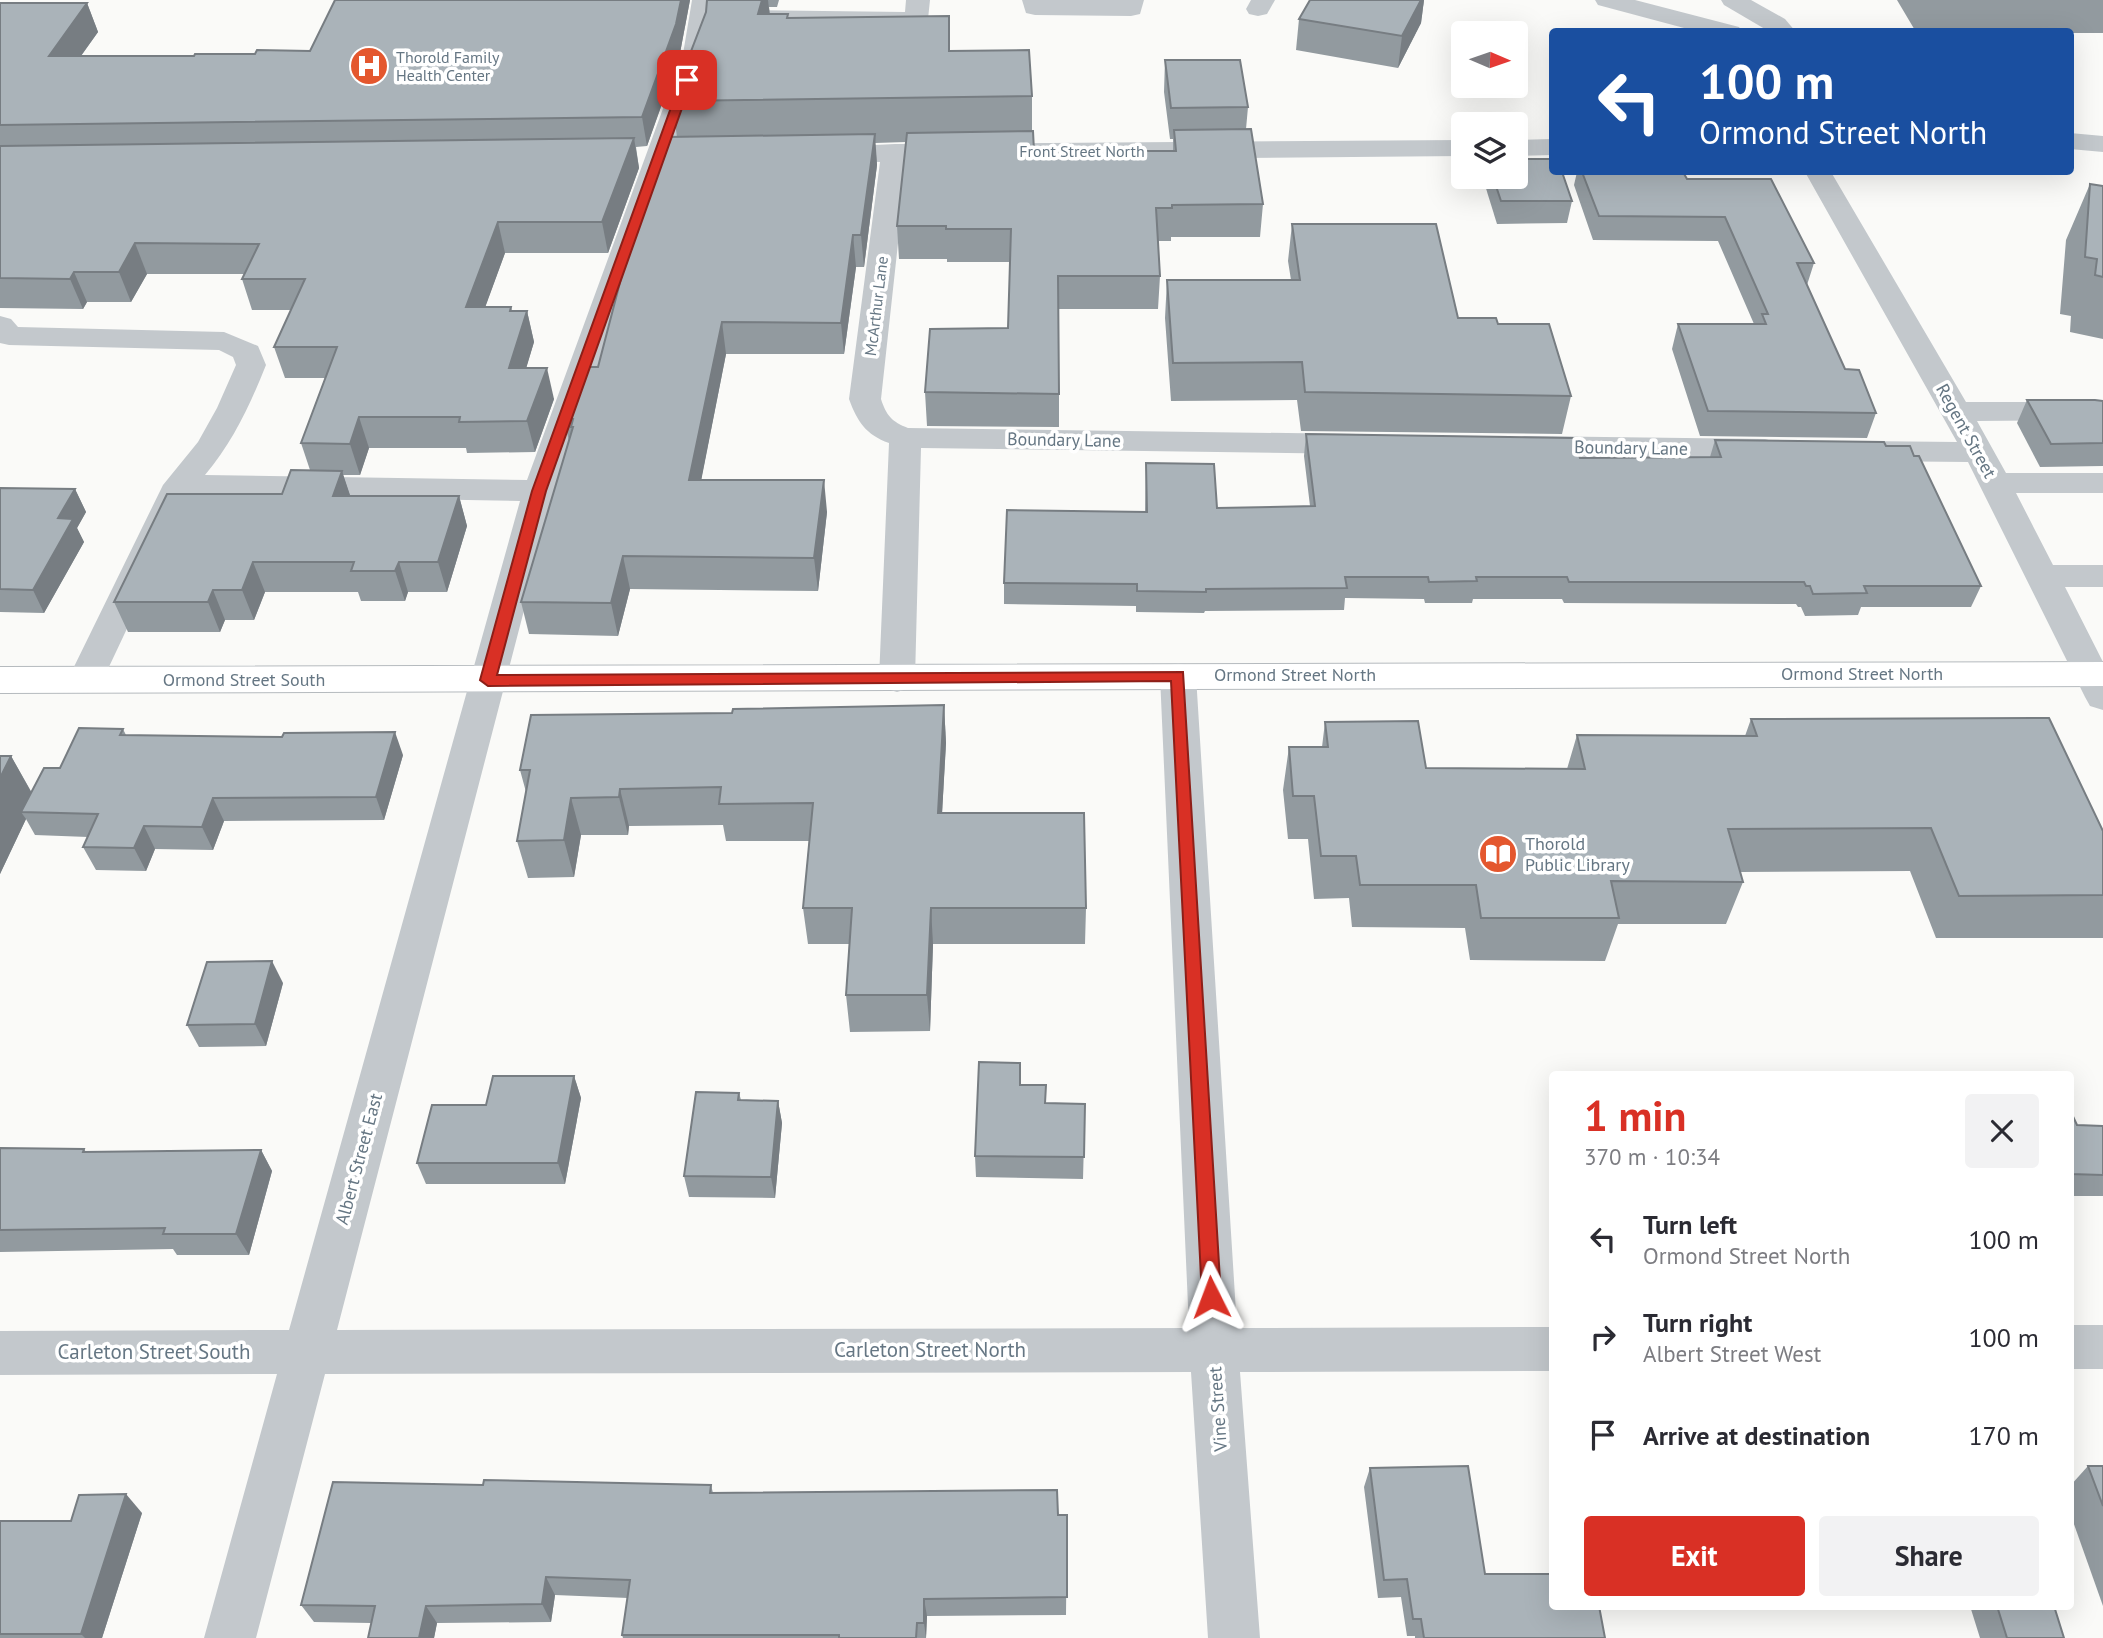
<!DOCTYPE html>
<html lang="en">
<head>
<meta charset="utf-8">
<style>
  body { margin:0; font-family:"PT Sans",sans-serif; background:#f2f2f3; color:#2b2b33; height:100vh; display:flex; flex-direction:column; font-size:26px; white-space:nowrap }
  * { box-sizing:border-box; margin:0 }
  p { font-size:23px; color:#7c7c81 }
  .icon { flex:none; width:38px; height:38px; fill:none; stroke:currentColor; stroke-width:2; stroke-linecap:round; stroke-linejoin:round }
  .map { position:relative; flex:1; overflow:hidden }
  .side { position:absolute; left:1549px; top:1071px; width:525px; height:539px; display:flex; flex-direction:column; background:#fff; border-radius:7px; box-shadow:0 7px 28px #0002 }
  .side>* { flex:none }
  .banner { position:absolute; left:1549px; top:28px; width:525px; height:147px; border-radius:7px; box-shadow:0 7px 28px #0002; background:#1a4fa0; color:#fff; overflow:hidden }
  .needle { width:46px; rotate:92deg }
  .controls { position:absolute; left:1451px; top:21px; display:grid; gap:14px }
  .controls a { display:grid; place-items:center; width:77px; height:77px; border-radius:7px; background:#fff; box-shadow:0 7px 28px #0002; font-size:35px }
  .pin { position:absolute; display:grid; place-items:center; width:60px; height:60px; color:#fff; margin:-30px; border-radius:14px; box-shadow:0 4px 10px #0006 }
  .me { position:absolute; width:77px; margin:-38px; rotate:357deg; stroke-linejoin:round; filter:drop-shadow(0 0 5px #0008) }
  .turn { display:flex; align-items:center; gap:24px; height:147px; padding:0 35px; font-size:32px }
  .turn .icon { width:91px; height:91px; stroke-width:2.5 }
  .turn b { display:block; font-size:49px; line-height:60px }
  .round { display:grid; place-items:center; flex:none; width:74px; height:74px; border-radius:7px; background:#f2f2f3 }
  .headline { display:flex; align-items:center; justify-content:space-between; height:119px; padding:0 35px }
  h1 { font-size:42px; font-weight:700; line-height:52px; color:#d93025 }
  .action { display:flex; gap:14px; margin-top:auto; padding:14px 35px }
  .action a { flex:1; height:80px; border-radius:7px; background:#d93025; color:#fff; font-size:28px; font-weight:700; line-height:80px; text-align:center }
  .action a+a { background:#f2f2f3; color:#2b2b33 }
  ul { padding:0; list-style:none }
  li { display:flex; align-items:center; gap:21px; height:98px; padding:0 35px }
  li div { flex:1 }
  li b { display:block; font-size:26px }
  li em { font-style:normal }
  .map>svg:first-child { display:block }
</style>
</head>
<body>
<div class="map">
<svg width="2103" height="1638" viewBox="0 0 2103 1638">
  <rect width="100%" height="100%" fill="#fafaf8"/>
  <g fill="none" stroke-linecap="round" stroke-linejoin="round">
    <defs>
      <polygon id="major" points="2103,662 2103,686 0,693 0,667"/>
    </defs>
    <!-- major casing -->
    <use href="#major" stroke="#b5babe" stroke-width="2"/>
    <!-- minor -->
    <g fill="#c3c8cc" fill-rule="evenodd">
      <path d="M692,0h24l-7,54 -154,437 -218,839 852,-2 -29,-652 5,-9 13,-4 13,4 5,9 41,652 315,-1v44l-312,1 20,266h-52l-17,-266 -866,2 -69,264h-52l73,-264 -277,1v-44l289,-1 231,-829 -330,-6 -91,193 -13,4 -13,-4 -5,-9 95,-194 35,-43 19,-34 19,-43 -3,-8 -14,-7 -210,-5 -9,-2v-27l11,3 7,8 206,5 34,14 8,19c-16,40 -33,77 -61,110l322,5 156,-426z"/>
      <polygon points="906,0 930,0 928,19 925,24 916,26 738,24 729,22 726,17 729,12 738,10 905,12"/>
      <polygon points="1022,0 1144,0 1140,14 1131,16 1035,15 1026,13"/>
      <polygon points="1251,0 1275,0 1267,14 1258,16 1249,14 1246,9"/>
      <polygon points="1595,0 1635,0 1739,27 1742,32 1699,32 1598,5"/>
      <polygon points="1721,0 1751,0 1785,19 1796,32 1770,32 1724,5"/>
      <polygon points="2070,133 2103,136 2103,152 2070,149"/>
      <polygon points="1552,139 1552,155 1516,156 1516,140"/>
      <path d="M1463,140v16l-556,5 -26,238c5,16 11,23 27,29l448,6 11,3 5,7 -5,7 -11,3 -435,-6 -6,231 -5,9 -13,4 -13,-4 -5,-9 10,-236c-23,-8 -32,-22 -40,-44l31,-237 -65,-2 -3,-6 3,-6 80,-4z"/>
      <polygon points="1805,172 1831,172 1966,402 2084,402 2103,405 2103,425 2084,420 1977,421 2006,473 2103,473 2103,493 2016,493 2053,565 2103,565 2103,587 2065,587 2103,662 2103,710 2090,706 2085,697 1968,462 1861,461 1850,458 1845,451 1850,444 1861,441 1957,442"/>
      <polygon points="1525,436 1765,439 1776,442 1781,449 1776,456 1765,459 1525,456 1514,453 1509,446 1514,439"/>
      <rect x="2070" y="1325" width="33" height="44"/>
    </g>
    <!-- major -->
    <use href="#major" fill="#fff" fill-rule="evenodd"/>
  </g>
  <!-- wall -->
  <g fill="#929a9f">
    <polygon points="335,0 690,0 680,53 647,146 636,147 639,168 608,253 505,253 485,307 511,307 512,311 527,311 534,342 526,368 554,399 535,452 467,453 466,448 369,448 360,475 343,475 350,496 459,496 467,526 447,592 408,592 405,601 361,601 358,592 265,592 254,620 225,620 220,632 128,632 114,602 282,494 310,470 301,443 325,378 285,378 274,347 291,310 252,310 242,279 244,274 147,274 131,302 87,302 83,309 0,308 0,3 87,3 98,32 81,56 194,56 310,51"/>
    <polygon points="707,0 779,0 777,7 769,7 770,14 788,14 788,18 951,51 1032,96 1032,131 1034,151 1173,151 1173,139 1170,139 1164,92 1165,60 1248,107 1246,129 1263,204 1260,237 1171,237 1171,241 1158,241 1160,276 1158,309 1059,309 1059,427 927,426 925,392 1008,328 1010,262 947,262 947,259 899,259 897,226 906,142 875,143 877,165 864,267 856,267 844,354 726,354 701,480 827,512 818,591 630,589 618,636 529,634 521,602 569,441 564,419 598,367 677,137 672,101 706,12"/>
    <polygon points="1310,0 1424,0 1421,23 1398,68 1296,50 1299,19"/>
    <polygon points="1897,0 2103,0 2103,33 2070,33 2070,32 1916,32"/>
    <polygon points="1577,172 1683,172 1687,179 1814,263 1807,285 1845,369 1876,413 1867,438 1700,436 1672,349 1678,324 1754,324 1718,241 1593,240 1574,185"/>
    <polygon points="1485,177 1516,177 1572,201 1567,223 1497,224 1484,182"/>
    <polygon points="2090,184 2103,186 2103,339 2070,332 2071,316 2060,314 2066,240"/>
    <polygon points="1292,224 1458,318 1498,324 1571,396 1562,434 1301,431 1297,400 1171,401 1165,318 1167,280 1291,280 1288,261"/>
    <polygon points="2027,400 2103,401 2103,466 2040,467 2017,423"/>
    <polygon points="1306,434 1580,458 1710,457 1715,440 1886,446 1981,586 1971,607 1861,607 1858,615 1805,616 1801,607 1798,607 1796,604 1564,603 1562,599 1473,599 1472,603 1425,603 1424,599 1345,598 1344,610 1205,611 1204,613 1136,612 1136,606 1004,604 1004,583 1145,512 1146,463 1217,508 1310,506 1304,456"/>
    <polygon points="0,488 75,489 86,512 77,528 84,542 44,613 0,612"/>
    <polygon points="944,705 946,743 942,813 1086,908 1085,944 933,944 930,1031 850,1032 846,995 849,944 808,944 803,908 809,841 726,841 723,825 629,826 628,835 581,835 574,877 528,878 517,841 526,792 520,770 732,713"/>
    <polygon points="1751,719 2103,831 2103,938 1936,938 1910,871 1740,872 1743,882 1726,924 1618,924 1605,961 1470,960 1465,928 1352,927 1349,898 1314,899 1308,839 1288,839 1283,790 1289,747 1322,747 1325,722 1426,768 1567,769 1577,735 1745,736"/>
    <polygon points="123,729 126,735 403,755 384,820 224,821 213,850 155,849 146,871 96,870 83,847 88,837 35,835 26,819 0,874 0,756 11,756 32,793 60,768"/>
    <polygon points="283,983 266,1046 199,1047 187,1025"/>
    <polygon points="1020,1063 1021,1085 1046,1103 1085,1104 1083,1179 976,1177 975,1156"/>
    <polygon points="574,1076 581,1098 565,1184 426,1184 417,1163 486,1105"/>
    <polygon points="739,1093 741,1100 778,1101 782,1123 775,1198 689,1197 684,1176"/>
    <polygon points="2070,1110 2077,1125 2103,1126 2103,1196 2070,1196"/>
    <polygon points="0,1148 84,1149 86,1152 261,1150 272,1171 249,1255 177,1255 173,1249 0,1252"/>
    <polygon points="2088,1466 2103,1466 2103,1606 2070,1513 2070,1486"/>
    <polygon points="1370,1468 1485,1574 1605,1638 1415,1638 1415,1636 1407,1636 1401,1597 1378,1598 1364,1487"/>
    <polygon points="483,1485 711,1485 713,1493 1067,1515 1066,1615 927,1616 926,1638 623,1638 622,1635 628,1598 555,1595 551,1622 437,1623 434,1638 368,1638 371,1623 314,1622 301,1605"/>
    <polygon points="142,1513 102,1638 0,1638 0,1521 71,1521"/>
    <polygon points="1970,1606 2054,1606 2064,1638 1980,1638"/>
  </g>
  <!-- shaded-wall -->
  <g fill="#777d82">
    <polygon points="681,0 690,0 680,53 647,146 642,117"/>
    <polygon points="762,0 768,0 771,27 758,14"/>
    <polygon points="1421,0 1424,0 1421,23 1398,68 1402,36"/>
    <polygon points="87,3 98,32 60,85 49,56"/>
    <polygon points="875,134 877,165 864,267 861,235"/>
    <polygon points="634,138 639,168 608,253 602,222"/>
    <polygon points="498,222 505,253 474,338 466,307"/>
    <polygon points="853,235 856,267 844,354 841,323"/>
    <polygon points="135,243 147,274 131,302 119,272"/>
    <polygon points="74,272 87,302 83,309 70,279"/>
    <polygon points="527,311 534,342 517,399 509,368"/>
    <polygon points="722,322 726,354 695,512 689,480"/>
    <polygon points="547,368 554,399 535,452 527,421"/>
    <polygon points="359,417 369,448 360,475 350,444"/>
    <polygon points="342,471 352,501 333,496"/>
    <polygon points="824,480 827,512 818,591 814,558"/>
    <polygon points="75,489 86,512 77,528 84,542 44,613 33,590 58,518"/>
    <polygon points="459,496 467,526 447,592 438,562"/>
    <polygon points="623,556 630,589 618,636 611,603"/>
    <polygon points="253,562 265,592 254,620 242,590"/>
    <polygon points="399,562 408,592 405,601 395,571"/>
    <polygon points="213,590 225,620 220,632 208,602"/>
    <polygon points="944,705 946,743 940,850 938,813"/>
    <polygon points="395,732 403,755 384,820 376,797"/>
    <polygon points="11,756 35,799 21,812 26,819 0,874 0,778"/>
    <polygon points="620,789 629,826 628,835 619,797"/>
    <polygon points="213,798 224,821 213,850 202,827"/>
    <polygon points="571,798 581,835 574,877 564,840"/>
    <polygon points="144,826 155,849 146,871 134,848"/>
    <polygon points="931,908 933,944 930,1031 927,995"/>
    <polygon points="272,961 283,983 266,1046 255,1024"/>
    <polygon points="574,1076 581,1098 565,1184 558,1163"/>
    <polygon points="778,1101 782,1123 775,1198 771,1177"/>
    <polygon points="261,1150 272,1171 249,1255 236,1234"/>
    <polygon points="126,1494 142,1513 102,1638 85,1638 81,1634"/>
    <polygon points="546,1577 555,1595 551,1622 542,1604"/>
    <polygon points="924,1599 927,1616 926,1638 924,1623"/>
    <polygon points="426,1606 437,1623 434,1638 419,1638"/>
  </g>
  <!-- building -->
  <g fill="#aab3b9" stroke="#777d82" stroke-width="2">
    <polygon points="335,0 681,0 676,24 642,117 0,125 0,3 87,3 49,56 194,56 195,54 255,54 257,50 310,51"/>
    <polygon points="707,0 762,0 758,14 788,14 787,18 949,16 949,51 1029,50 1032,96 672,101 706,12"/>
    <polygon points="1310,0 1421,0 1402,36 1299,19"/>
    <polygon points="1165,60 1240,60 1248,107 1171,108"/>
    <polygon points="1251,129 1263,204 1172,205 1172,208 1156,208 1160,276 1058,276 1059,394 925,392 930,329 1008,328 1011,229 946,229 946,226 897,226 907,133 1033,131 1034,151 1176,151 1174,130"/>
    <polygon points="875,134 861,235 853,235 841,323 722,322 689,480 824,480 814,558 623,556 611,603 521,602 573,427 571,427 573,419 564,419 583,367 598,367 636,221 667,137"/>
    <polygon points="634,138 602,222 498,222 466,307 511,307 510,311 527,311 509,368 547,368 527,421 459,422 460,417 359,417 350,444 301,443 337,347 274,347 305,279 242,279 259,244 135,243 119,272 74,272 70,279 0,278 0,146"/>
    <polygon points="1516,159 1552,159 1552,172 1562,172 1572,201 1501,201 1493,177 1516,177"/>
    <polygon points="1582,172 1683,172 1687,179 1771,179 1814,263 1797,263 1845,369 1859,370 1876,413 1708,411 1678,324 1766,324 1762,314 1768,314 1725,217 1599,216"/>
    <polygon points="2090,184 2103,186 2103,277 2095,275 2097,259 2085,257"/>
    <polygon points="1292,224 1436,224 1458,318 1496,318 1498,324 1549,324 1571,396 1305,392 1302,362 1173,363 1167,280 1300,280"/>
    <polygon points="2027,400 2095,400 2103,401 2103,443 2051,444"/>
    <polygon points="1306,434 1574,438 1580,458 1721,457 1715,440 1884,442 1886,446 1910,446 1914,456 1919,456 1981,586 1864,586 1867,593 1813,594 1810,586 1806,586 1804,582 1569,582 1567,577 1476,577 1477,581 1429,582 1428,577 1345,577 1347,588 1206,589 1206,592 1137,591 1137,584 1004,583 1007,510 1147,512 1146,463 1214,464 1217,508 1315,506"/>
    <polygon points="291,470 342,471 333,496 459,496 438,562 399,562 395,571 351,571 354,562 253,562 242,590 213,590 208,602 114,602 167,494 282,494"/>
    <polygon points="0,488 75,489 58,518 73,519 33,590 0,589"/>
    <polygon points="944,705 938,813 1084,813 1086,908 931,908 927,995 846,995 852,908 803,908 813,803 719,804 721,787 620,789 619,797 571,798 564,840 517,841 530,770 520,770 531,715 732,713 733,709"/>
    <polygon points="2049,718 2103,831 2103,895 1959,896 1931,828 1728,829 1743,882 1611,881 1619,918 1481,918 1476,885 1360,885 1356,856 1321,856 1314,796 1293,796 1289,747 1328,747 1325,722 1418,721 1426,768 1585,769 1577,735 1757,736 1751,719"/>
    <polygon points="79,728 123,729 120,735 282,737 284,733 395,732 376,797 213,798 202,827 144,826 134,848 83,847 98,814 21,812 44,768 60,768"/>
    <polygon points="0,756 11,756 0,778"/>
    <polygon points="272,961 255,1024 187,1025 207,962"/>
    <polygon points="979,1062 1020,1063 1020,1085 1046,1085 1045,1103 1085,1104 1084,1157 975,1156"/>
    <polygon points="493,1076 574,1076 558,1163 417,1163 432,1105 486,1105"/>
    <polygon points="696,1092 739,1093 738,1100 778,1101 771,1177 684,1176"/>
    <polygon points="2070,1110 2077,1125 2103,1126 2103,1175 2070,1174"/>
    <polygon points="0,1148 84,1149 83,1152 261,1150 236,1234 163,1234 165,1228 0,1230"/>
    <polygon points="1468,1466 1485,1574 1552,1574 1552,1606 1599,1606 1605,1638 1424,1638 1421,1619 1413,1619 1407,1579 1384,1580 1370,1468"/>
    <polygon points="2088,1466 2103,1466 2103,1506"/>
    <polygon points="484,1480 711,1485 710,1493 1057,1490 1058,1515 1067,1515 1067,1597 924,1599 924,1623 917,1623 916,1638 839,1638 839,1635 622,1635 630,1580 546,1577 542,1604 426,1606 419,1638 368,1638 375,1606 301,1605 333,1482 483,1485"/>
    <polygon points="126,1494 81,1634 0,1634 0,1521 71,1521 79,1495"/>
    <polygon points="1997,1606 2054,1606 2064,1638 2007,1638"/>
  </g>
  <!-- route -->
  <polygon fill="#d93025" stroke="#8d1f18" stroke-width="2" points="687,77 692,80 546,491 497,675 1183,672 1221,1297 1218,1303 1211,1306 1204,1303 1202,1297 1171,681 488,686 480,680 532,491 681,80"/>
  <!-- icons -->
  <defs>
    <symbol id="hospital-disc" viewBox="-11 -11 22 22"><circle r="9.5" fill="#e4572e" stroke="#fff"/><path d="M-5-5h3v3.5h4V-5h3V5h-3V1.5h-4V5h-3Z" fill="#fff"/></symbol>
    <symbol id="library-disc" viewBox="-11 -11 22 22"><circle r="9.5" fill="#e4572e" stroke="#fff"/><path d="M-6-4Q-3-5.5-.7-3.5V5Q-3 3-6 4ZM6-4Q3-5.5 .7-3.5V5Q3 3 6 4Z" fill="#fff"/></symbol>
  </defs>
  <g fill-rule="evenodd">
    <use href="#hospital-disc" x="347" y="44" width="44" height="44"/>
    <use href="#library-disc" x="1476" y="832" width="44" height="44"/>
  </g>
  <g text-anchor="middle" stroke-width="7" stroke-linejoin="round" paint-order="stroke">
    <!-- far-poi labels -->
    <g font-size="16" fill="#657683" stroke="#fff" text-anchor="start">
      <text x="396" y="63">Thorold Family<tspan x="396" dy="18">Health Center</tspan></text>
    </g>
    <!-- far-street labels -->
    <g font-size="16" fill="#657683" stroke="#fff">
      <text x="1082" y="157">Front Street North</text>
      <text transform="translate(876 306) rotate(-83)" y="6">McArthur Lane</text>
    </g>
    <!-- street labels -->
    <g font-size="18" fill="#657683" stroke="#fff">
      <text transform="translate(1966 431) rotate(61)" y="6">Regent Street</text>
      <text transform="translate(1064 440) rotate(1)" y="6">Boundary Lane</text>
      <text transform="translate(1631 448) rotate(1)" y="6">Boundary Lane</text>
      <text x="1862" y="680">Ormond Street North</text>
      <text x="1295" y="681">Ormond Street North</text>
      <text x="244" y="686">Ormond Street South</text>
      <text transform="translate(359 1159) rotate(-75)" y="6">Albert Street East</text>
      <text transform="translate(1218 1409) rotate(-94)" y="6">Vine Street</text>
    </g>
    <!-- poi labels -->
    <g font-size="18" fill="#657683" stroke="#fff" text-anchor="start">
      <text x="1525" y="850">Thorold<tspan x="1525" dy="21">Public Library</tspan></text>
    </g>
    <!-- near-street labels -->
    <g font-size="21" fill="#657683" stroke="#fff">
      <text x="930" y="1357">Carleton Street North</text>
      <text x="154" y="1359">Carleton Street South</text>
    </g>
  </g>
</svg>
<div class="controls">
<a><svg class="needle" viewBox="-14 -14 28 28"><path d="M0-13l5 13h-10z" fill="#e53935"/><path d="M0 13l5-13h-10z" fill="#7c7c81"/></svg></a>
<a><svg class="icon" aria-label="layers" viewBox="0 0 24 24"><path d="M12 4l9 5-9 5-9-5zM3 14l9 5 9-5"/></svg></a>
</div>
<div class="pin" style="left:687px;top:80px;background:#d93025"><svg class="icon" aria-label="arrive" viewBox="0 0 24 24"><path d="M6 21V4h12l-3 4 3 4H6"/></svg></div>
<svg class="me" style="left:1211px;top:1297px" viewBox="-20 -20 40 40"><path d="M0-17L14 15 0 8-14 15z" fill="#d93025" stroke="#fff" stroke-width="4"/></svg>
<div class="banner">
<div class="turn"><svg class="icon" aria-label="left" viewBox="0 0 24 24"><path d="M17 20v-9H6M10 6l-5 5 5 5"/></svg><div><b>100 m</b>Ormond Street North</div></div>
</div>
<section class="side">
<div class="headline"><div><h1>1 min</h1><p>370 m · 10:34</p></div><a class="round"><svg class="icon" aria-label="close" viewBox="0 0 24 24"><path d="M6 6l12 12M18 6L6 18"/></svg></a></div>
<ul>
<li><svg class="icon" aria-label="left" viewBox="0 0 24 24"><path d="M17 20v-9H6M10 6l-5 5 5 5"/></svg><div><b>Turn left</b><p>Ormond Street North</p></div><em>100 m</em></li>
<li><svg class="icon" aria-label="right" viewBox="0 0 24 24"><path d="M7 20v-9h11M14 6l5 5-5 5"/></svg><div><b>Turn right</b><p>Albert Street West</p></div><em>100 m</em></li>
<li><svg class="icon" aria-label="arrive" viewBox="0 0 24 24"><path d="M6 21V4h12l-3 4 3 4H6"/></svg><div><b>Arrive at destination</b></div><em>170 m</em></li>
</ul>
<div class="action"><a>Exit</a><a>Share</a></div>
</section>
</div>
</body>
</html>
